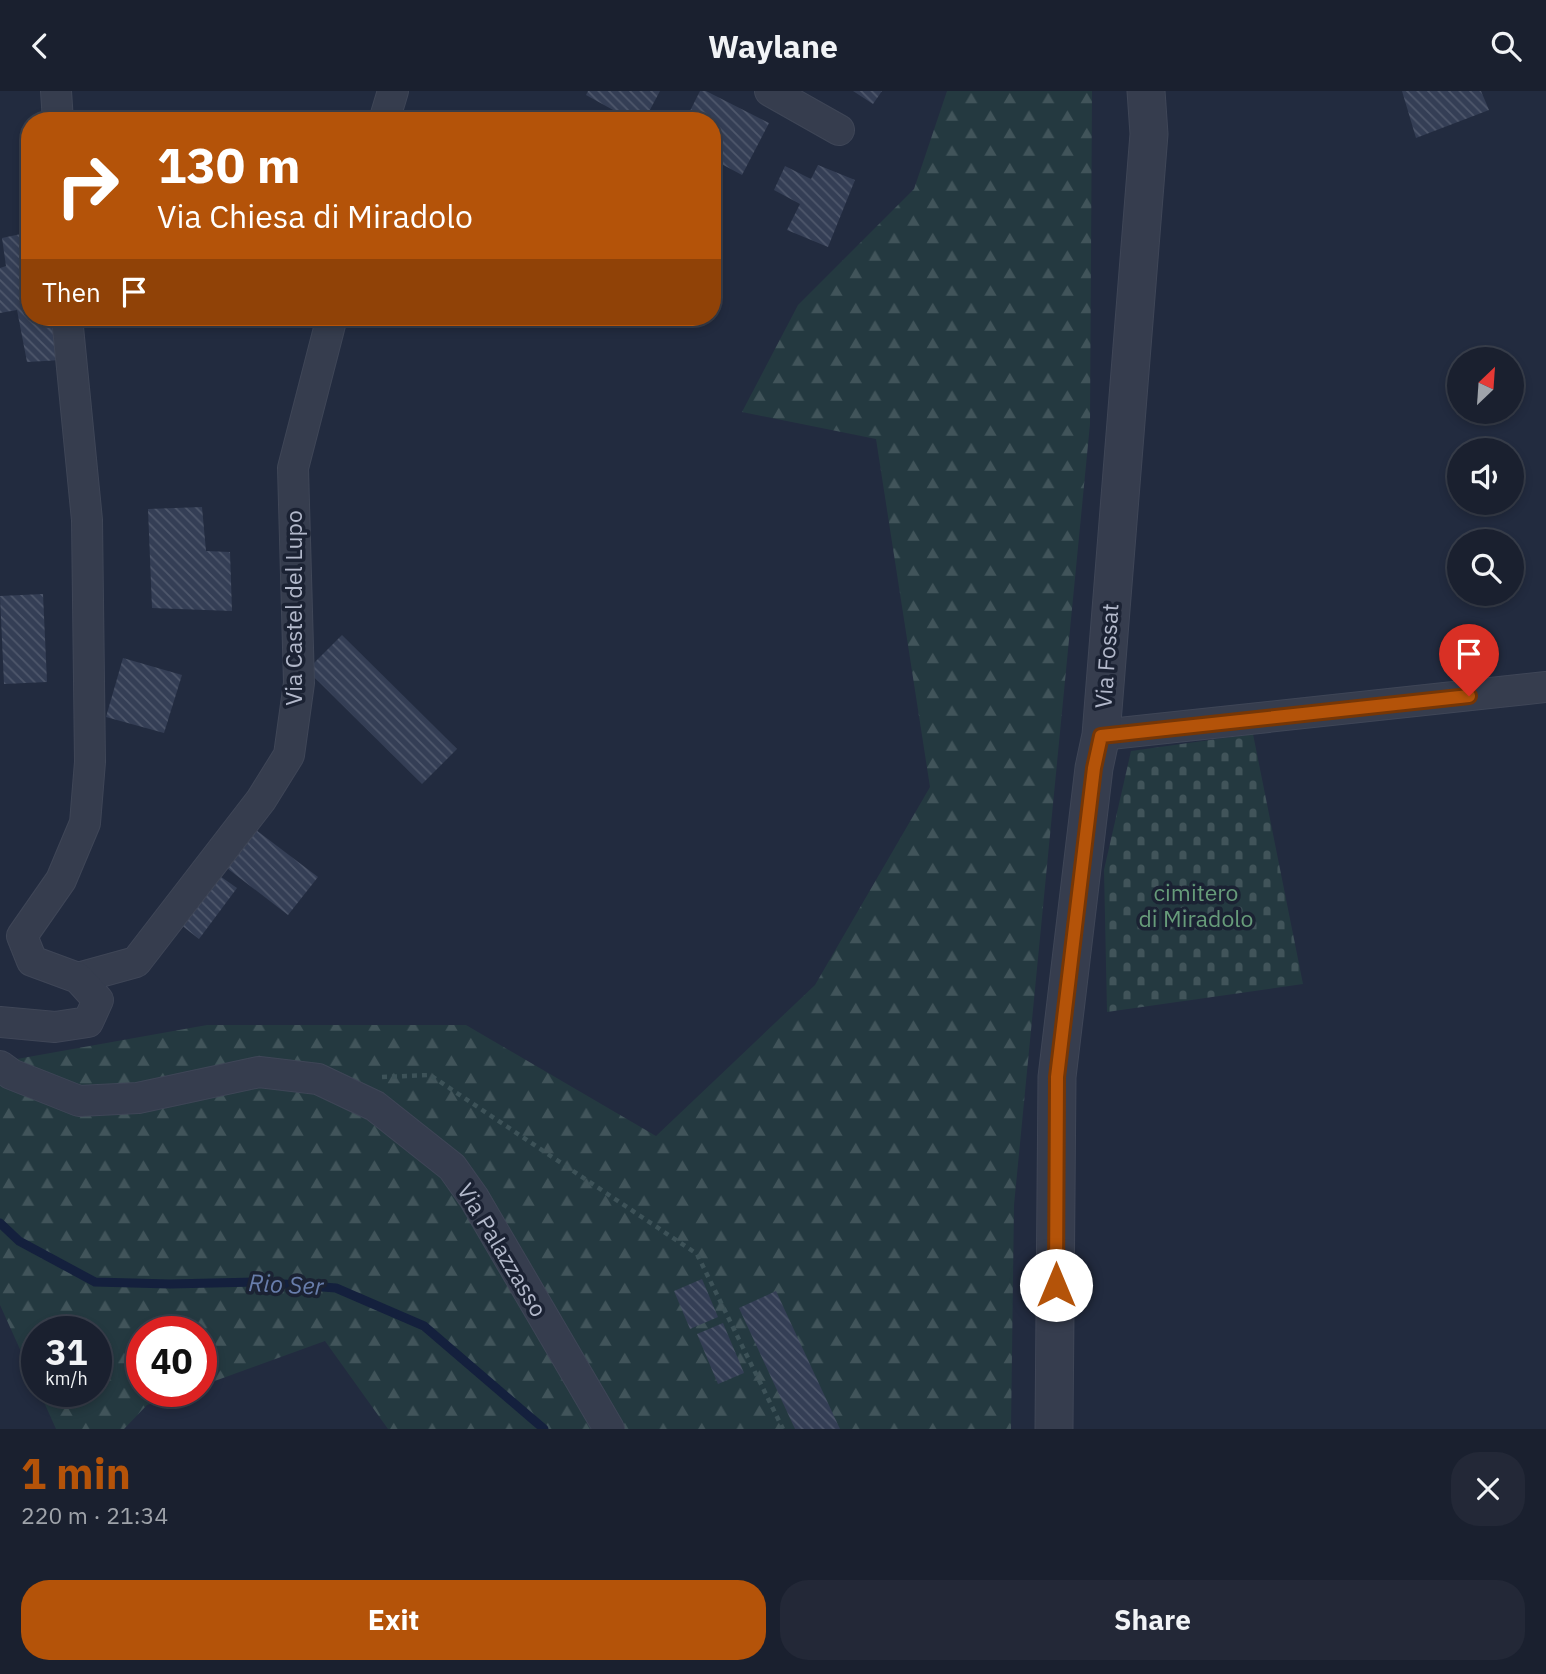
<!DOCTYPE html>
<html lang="en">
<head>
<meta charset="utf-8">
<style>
  body { margin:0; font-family:"IBM Plex Sans",sans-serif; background:#232837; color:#f1f3f6; height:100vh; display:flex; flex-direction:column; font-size:26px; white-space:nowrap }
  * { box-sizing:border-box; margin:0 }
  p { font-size:23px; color:#9fa3aa }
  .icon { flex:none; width:38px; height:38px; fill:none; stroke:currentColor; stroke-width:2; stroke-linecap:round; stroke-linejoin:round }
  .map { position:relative; height:1338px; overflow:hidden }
  .side { display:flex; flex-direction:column; background:#1a202f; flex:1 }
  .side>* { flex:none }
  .hud { position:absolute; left:21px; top:21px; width:700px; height:214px; border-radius:28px; box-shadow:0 4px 10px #0003,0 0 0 2px #383e4b; background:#b45309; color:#fff; overflow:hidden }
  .needle { width:46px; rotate:25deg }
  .buttons { position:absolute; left:1447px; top:256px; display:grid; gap:14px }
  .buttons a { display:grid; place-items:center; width:77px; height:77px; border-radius:50%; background:#1a202f; box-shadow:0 4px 10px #0003,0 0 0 2px #383e4b; font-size:35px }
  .speed { position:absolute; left:21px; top:1225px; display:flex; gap:14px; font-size:35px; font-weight:700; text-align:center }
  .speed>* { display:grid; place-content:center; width:91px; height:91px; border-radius:50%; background:#1a202f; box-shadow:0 4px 10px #0003,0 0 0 2px #383e4b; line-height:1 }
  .speed small { font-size:18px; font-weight:400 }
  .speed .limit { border:10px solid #d22; background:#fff; color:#111 }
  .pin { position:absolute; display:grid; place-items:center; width:60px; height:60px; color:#fff; margin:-72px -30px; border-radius:50% 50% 50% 0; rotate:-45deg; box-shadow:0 0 7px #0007 }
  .pin .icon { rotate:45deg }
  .me { position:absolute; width:77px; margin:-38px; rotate:0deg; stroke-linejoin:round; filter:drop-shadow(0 0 5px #0008) }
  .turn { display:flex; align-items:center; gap:24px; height:147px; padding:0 21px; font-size:32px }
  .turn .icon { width:91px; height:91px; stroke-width:2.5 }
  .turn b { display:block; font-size:49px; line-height:60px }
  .then { display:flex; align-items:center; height:66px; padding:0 21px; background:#0003; gap:14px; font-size:26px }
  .round { display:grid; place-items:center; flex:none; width:74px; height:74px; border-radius:28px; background:#232837 }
  .headline { display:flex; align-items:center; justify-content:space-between; height:119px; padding:0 21px }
  h1 { font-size:42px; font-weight:700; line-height:52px; color:#b45309 }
  .primary-button { display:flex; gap:14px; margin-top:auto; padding:14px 21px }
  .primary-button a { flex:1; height:80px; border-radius:28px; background:#b45309; color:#fff; font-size:28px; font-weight:700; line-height:80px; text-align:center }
  .primary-button a+a { background:#232837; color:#f1f3f6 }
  header { display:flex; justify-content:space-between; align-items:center; height:91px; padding:0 21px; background:#1a202f; font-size:32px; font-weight:700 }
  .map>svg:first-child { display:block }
</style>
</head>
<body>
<header><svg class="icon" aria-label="back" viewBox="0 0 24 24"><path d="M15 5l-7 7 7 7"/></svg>Waylane<svg class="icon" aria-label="search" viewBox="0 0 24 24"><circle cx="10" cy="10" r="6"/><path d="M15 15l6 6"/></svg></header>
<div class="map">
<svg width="1546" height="1338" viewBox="0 0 1546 1338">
  <defs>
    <pattern id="forest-firs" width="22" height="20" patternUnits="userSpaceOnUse" patternTransform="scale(1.75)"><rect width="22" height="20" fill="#243940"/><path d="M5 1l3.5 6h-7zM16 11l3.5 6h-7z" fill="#41545a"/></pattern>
    <pattern id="cemetery-stones" width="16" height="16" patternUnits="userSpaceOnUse" patternTransform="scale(1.75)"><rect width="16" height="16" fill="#243940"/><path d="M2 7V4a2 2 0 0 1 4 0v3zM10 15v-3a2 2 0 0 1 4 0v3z" fill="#41545a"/></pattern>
    <pattern id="building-back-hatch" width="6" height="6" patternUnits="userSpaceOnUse" patternTransform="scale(1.75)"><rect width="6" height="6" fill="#343e55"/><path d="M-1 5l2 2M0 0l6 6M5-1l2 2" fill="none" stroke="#4f586c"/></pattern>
  </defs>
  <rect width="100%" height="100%" fill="#222b3f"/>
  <!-- forest -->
  <polygon fill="url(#forest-firs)" points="947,0 1092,0 1090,333 1014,1114 1011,1338 388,1338 325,1250 201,1295 201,1241 142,1241 142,1300 186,1300 147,1314 124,1338 56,1338 39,1300 96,1300 96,1241 37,1241 37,1296 0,1214 0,971 207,934 466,934 656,1045 815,894 930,696 876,348 742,321 798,214 914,98"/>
  <!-- cemetery -->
  <polygon fill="url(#cemetery-stones)" points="1253,643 1303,893 1107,921 1104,779 1131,660"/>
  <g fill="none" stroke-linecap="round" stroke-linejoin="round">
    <!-- stream -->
    <polyline stroke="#14203d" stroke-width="9" points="0,1132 19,1150 95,1191 170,1193 257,1191 336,1197 424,1235 544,1338"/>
  </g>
  <!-- building -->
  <g fill="url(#building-back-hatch)">
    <polygon points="588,0 660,0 644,30 633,30 586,4"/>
    <polygon points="700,0 706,0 769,32 742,84 712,68 712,30 685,30"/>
    <polygon points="853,0 882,0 873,13"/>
    <polygon points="1402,0 1481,0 1489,19 1416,47"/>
    <polygon points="818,74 855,89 828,156 787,139 800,113 774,99 785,75 811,88"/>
    <polygon points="30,141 30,226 56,226 62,269 27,271 17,219 0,222 0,177 6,175 2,147"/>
    <polygon points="202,416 206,460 230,461 232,520 152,517 148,418"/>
    <polygon points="43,503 47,591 4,593 0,505"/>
    <polygon points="342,544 457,658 422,693 307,579"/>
    <polygon points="123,567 182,584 164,642 106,626"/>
    <polygon points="252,736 318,786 288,824 223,774"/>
    <polygon points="217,783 237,797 199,848 180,833"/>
    <polygon points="702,1188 718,1226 690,1238 674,1200"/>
    <polygon points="776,1200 840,1338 795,1338 739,1217"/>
    <polygon points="723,1232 744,1282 718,1293 697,1243"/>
  </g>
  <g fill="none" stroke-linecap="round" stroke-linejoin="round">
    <defs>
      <g id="minor">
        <polyline points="56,0 58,30"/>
        <polyline points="770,0 839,39"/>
        <polyline points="384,30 393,0"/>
        <polyline points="1101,644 1546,596"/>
        <polyline points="78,887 136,871 261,709 289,664 299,592 293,377 332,226"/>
        <polyline points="0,931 55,936 88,931 98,909 78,887 32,870 22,845 61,789 85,732 90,671 87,429 67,226"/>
        <polyline points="0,975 11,983 79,1010 138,1007 259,981 318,988 375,1015 452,1076 474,1107 609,1338"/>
      </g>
      <polyline id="tertiary" points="1054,1338 1057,986 1094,677 1101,644 1149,43 1146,0"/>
    </defs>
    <!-- minor casing -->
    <use href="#minor" stroke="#3f4657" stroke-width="32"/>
    <!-- tertiary casing -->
    <use href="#tertiary" stroke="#3f4657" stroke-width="39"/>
    <!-- path -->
    <polyline stroke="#3d5258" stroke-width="4.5" stroke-dasharray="5 5" stroke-linecap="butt" points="382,986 430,984 697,1163 783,1338"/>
    <!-- minor -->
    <use href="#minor" stroke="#363d4e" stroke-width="30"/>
    <!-- tertiary -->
    <use href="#tertiary" stroke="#363d4e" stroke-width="37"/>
  </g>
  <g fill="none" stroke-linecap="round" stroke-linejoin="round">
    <defs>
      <polyline id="route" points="1056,1194 1057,986 1094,677 1101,645 1469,605"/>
    </defs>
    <!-- route casing -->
    <use href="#route" stroke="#753606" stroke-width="18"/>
    <!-- route -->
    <use href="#route" stroke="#b45309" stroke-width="12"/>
  </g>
  <g text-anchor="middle" stroke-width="7" stroke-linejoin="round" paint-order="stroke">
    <!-- street labels -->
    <g font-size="23" fill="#b2b8ca" stroke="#1b2233">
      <text transform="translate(294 517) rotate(-90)" y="8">Via Castel del Lupo</text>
      <text transform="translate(1107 565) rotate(-86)" y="8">Via Fossat</text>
      <text transform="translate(502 1159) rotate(59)" y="8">Via Palazzasso</text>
    </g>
    <!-- park labels -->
    <g font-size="23" fill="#679c7a" stroke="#1b2233">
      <text x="1196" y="810">cimitero<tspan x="1196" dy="26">di Miradolo</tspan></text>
    </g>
    <!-- water labels -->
    <g font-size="24" font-style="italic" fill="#687dab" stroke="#1b2233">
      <text transform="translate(286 1194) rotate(3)" y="8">Rio Ser</text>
    </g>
  </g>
</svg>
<div class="buttons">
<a><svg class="needle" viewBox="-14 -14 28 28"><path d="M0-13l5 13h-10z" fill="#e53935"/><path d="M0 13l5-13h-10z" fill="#9fa3aa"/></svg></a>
<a><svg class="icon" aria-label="sound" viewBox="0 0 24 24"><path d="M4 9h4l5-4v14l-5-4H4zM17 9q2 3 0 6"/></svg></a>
<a><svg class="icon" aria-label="search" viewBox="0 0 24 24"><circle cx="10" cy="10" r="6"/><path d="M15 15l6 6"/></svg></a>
</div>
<div class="speed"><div>31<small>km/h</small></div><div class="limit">40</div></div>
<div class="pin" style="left:1469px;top:605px;background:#d93025"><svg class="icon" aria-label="arrive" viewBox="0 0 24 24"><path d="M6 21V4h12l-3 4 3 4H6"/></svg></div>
<svg class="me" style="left:1056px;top:1194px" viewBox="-20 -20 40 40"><circle r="19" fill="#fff"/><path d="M0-13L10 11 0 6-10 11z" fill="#b45309"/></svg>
<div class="hud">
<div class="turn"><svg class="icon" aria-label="right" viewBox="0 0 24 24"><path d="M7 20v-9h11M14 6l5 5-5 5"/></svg><div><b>130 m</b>Via Chiesa di Miradolo</div></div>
<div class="then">Then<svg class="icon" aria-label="arrive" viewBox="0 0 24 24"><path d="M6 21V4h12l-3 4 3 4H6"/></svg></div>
</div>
</div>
<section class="side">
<div class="headline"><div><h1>1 min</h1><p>220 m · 21:34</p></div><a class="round"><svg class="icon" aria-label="close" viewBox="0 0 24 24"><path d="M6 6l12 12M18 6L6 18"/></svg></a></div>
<div class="primary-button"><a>Exit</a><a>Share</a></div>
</section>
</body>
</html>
